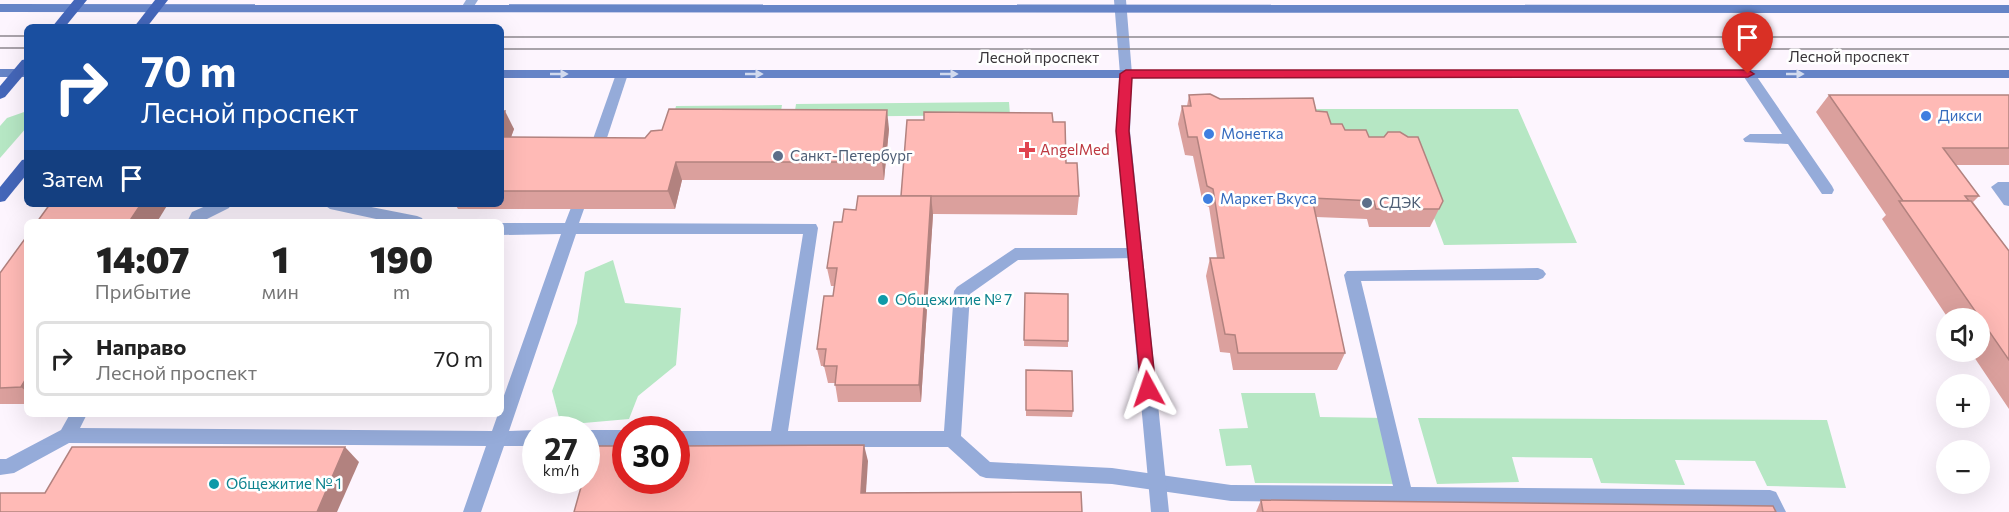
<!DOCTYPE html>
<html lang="ru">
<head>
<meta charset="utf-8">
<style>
  body { margin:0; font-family:Commissioner,sans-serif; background:#f6f6f6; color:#222; height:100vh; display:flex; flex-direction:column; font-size:22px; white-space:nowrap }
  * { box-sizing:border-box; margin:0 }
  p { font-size:20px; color:#767676 }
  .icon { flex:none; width:33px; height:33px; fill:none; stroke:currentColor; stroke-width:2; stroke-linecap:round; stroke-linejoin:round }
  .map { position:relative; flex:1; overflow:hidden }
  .drawer { position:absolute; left:24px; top:219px; width:480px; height:198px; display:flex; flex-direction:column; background:#fff; border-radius:9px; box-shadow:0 6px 24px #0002 }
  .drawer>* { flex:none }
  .top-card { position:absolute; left:24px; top:24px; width:480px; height:183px; border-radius:9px; box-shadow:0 6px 24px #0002; background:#1a4fa0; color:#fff; overflow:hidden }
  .controls { position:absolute; left:1936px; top:308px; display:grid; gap:12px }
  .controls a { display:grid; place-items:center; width:54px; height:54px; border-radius:50%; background:#fff; box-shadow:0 6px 24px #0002; font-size:30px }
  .speed { position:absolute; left:522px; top:416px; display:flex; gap:12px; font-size:30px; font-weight:700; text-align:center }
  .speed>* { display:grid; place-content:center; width:78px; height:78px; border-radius:50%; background:#fff; box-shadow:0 6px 24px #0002; line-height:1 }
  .speed small { font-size:15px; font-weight:400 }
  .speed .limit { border:9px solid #d22; background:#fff; color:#111 }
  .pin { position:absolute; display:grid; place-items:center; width:51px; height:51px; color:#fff; margin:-62px -26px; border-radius:50% 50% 50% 0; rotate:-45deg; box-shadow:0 0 6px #0007 }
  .pin .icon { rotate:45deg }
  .me { position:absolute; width:66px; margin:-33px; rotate:355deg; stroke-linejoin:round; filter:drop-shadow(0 0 4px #0008) }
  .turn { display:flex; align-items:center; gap:21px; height:126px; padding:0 18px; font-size:27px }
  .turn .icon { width:78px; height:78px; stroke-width:2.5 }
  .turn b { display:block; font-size:42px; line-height:51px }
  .then { display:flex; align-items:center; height:57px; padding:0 18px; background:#0003; gap:12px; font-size:22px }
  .eta { display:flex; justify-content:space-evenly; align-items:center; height:102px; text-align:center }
  .eta b { font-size:36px; font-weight:800; line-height:42px }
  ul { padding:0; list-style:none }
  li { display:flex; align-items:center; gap:18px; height:75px; margin:0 12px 9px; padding:0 6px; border:3px solid #e0e0e0; border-radius:9px }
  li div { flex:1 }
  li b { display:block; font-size:22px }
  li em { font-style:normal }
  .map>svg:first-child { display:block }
</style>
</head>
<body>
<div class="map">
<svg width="2009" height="512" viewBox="0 0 2009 512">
  <rect width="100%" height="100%" fill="#fdf5fe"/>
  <!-- green -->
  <g fill="#b6e7c4">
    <polygon points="1009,102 1010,115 794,117 796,104"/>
    <polygon points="782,105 780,117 673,118 676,106"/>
    <polygon points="1314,109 1518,109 1577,243 1444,245 1411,156 1362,155"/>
    <polygon points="27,111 27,127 0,158 0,126 7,118"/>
    <polygon points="613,260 625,303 681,308 676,365 638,396 629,419 561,425 552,391 577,323 585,272"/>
    <polygon points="1241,393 1315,393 1320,417 1386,418 1402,484 1255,483 1251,465 1226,466 1219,429 1248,428"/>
    <polygon points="1418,418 1827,420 1846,488 1767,486 1755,461 1675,460 1685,485 1601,483 1592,458 1512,457 1519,482 1437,484"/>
  </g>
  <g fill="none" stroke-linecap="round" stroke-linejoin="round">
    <!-- lane -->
    <g fill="#95abd9" fill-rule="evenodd">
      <polygon points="466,0 478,0 471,11 467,12 461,8"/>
      <polygon points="622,70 628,74 601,156 599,160 589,160 587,156 616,74"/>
      <polygon points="1748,70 1753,71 1832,186 1834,190 1832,194 1822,194 1788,144 1745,142 1743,139 1750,134 1782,134 1742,74"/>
      <polygon points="1998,182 2009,182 2009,206 2004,205 1991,187"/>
      <polygon points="210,204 231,204 229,208 201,222 187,222 192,212"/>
      <polygon points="323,204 356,204 417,216 422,218 424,222 390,222 330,209"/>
      <polygon points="577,204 584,209 579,223 816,224 818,228 788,431 944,431 954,291 957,287 1015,248 1140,248 1142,252 1140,256 1135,258 1018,260 970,294 961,436 990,462 1112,468 1231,485 1393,486 1344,275 1347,271 1538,268 1543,270 1546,274 1543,278 1538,280 1361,281 1411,487 1770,490 1776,492 1786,512 1768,512 1765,506 1231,501 1112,484 986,478 980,476 948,447 676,447 676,431 771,431 803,234 576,234 509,431 536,430 536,446 504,446 481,512 463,512 486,446 69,443 14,473 0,475 0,459 6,459 61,430 70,414 87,414 80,428 492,431 498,414 501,414 501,404 561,234 501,235 501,223 565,223 572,205"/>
      <rect x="586" y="430" width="40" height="16"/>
    </g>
    <!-- street -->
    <polygon fill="#95abd9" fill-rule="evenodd" points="1114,0 1126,0 1132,74 1130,131 1169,512 1151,512 1116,131 1120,74"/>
    <!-- secondary -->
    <g fill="#6684c7" fill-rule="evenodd">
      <polygon points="0,4 2009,5 2009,13 0,12"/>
      <rect x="0" y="69" width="27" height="8"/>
      <rect x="501" y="70" width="1508" height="8"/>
    </g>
    <!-- primary -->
    <g fill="#4466b9" fill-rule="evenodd">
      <polygon points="74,0 87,0 65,27 52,27"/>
      <polygon points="155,0 168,0 147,27 134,27"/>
      <polygon points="27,59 27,71 5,97 0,99 0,86 22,60"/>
      <polygon points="27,159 27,174 5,201 0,202 0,187 22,160"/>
    </g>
    <!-- tram -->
    <g stroke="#8d878e" stroke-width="1.5">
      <polyline points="0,36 27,36"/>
      <polyline points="501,37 2009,37"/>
      <polyline points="0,48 27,48"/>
      <polyline points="501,49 2009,49"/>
    </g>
  </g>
  <!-- wall -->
  <g fill="#dba09d">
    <polygon points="1189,95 1316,111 1331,124 1345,130 1369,137 1443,201 1430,227 1369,227 1367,219 1316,217 1345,353 1337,370 1233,370 1230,353 1220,352 1206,276 1210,258 1217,258 1209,207 1203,204 1193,156 1185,155 1178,124 1182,106 1187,106"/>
    <polygon points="1829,95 2009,95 2009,165 1955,165 1979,196 1973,202 2009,251 2009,409 1970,351 1980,351 1980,318 1948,318 1882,219 1886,215 1816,112"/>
    <polygon points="501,111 514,129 511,137 645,138 889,129 884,180 682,180 675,209 458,209 455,204 501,204"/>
    <polygon points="924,120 1053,122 1066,163 1079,196 1077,215 933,214 921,402 838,402 835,383 828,383 824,366 821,366 817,349 833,296 834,286 831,286 827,268 842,222 856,210 901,196"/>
    <polygon points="27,236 27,404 0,404 0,273"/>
    <polygon points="1025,293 1068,341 1068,347 1024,346"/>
    <polygon points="1026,370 1073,411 1072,417 1026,416"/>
    <polygon points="1261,500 1776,512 1256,512"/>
  </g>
  <!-- shaded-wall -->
  <g fill="#b2827f">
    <polygon points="887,110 889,129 884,180 882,162"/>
    <polygon points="505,111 514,129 504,156 501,150 501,121"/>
    <polygon points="676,162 682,180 675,209 668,191"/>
    <polygon points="931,196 933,214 921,402 919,385"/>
    <polygon points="141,204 168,204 157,222 129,222"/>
    <polygon points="27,377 27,392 21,387"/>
    <polygon points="864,445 868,461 865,508 861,493"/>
    <polygon points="345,447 359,462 337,512 317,512"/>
  </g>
  <!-- building -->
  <g fill="#ffbab6" stroke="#b2827f" stroke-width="1.5">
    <polygon points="1210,94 1220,99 1313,98 1316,111 1327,112 1331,124 1342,124 1345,130 1366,130 1369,137 1384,137 1388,132 1400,132 1408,137 1418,137 1443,201 1439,209 1376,209 1374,201 1312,198 1345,353 1238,353 1235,335 1225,334 1210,258 1224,258 1213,189 1207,186 1197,137 1188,137 1182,106 1191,106 1189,95"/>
    <polygon points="1829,95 2009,95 2009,148 1943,148 1979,196 1965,196 1969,201 1903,201"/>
    <polygon points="669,109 887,110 882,162 676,162 668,191 501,191 501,137 645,138 651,131 662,130"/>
    <polygon points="501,111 505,111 501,121"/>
    <polygon points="924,112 1052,113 1053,122 1065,122 1066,163 1077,163 1079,196 901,196 907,120 924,120"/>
    <polygon points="858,196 931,196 919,385 835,385 837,366 824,366 826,349 817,349 824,296 833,296 837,268 827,268 834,222 842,222 844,209 856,210"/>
    <polygon points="1899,201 1971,201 2009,251 2009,360"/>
    <polygon points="50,204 141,204 129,222 37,222"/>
    <polygon points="27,236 27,377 21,387 0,388 0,273"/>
    <polygon points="1025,293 1068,294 1068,341 1024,340"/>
    <polygon points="1026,370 1072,371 1073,411 1026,410"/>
    <polygon points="864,445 861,493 1081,492 1082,512 574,512 583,480 586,480 586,467 592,446 626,446 626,480 676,480 676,446"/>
    <polygon points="72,447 345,447 317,512 0,512 0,493 45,493"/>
    <polygon points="1261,500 1773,506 1776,512 1263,512"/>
  </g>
  <!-- one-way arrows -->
  <defs><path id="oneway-solid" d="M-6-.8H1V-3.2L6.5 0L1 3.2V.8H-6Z" transform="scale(1.5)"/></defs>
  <g fill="#d1daee">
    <use href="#oneway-solid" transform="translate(559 74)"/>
    <use href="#oneway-solid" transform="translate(754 74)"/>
    <use href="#oneway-solid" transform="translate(949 74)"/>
    <use href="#oneway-solid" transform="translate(1795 74)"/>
  </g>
  <!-- route -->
  <polygon fill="#e11d48" stroke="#92132f" stroke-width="1.5" points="1126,70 1748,70 1754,74 1748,77 1132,78 1129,131 1156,389 1154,394 1148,396 1143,394 1141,389 1116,131 1120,74"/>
  <!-- markers -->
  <g fill="#3f7fe0" stroke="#fff" stroke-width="2">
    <circle cx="1926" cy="116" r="6"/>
    <circle cx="1209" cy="134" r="6"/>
    <circle cx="1208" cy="199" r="6"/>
  </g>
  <path fill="#e0444e" stroke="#fff" stroke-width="2" d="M1024 141h6v6h6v6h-6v6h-6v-6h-6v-6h6z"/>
  <g fill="#5c6f8a" stroke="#fff" stroke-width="2">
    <circle cx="778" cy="156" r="6"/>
    <circle cx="1367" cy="203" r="6"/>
  </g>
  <g fill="#0f9aa8" stroke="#fff" stroke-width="2">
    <circle cx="883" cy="300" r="6"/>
    <circle cx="214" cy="484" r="6"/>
  </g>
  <g text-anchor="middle" stroke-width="5" stroke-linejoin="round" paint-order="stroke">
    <!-- street labels -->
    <g font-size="15" fill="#3a353a" stroke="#fff">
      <text x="1849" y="62">Лесной проспект</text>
      <text x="1039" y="63">Лесной проспект</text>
    </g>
    <!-- shop labels -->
    <g font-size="15" fill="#366cbe" stroke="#fff" text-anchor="start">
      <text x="1938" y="121">Дикси</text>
      <text x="1221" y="139">Монетка</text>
      <text x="1220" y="204">Маркет Вкуса</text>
    </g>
    <!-- health labels -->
    <g font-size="15" fill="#be3a42" stroke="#fff" text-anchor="start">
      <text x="1040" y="155">AngelMed</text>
    </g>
    <!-- service labels -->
    <g font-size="15" fill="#4e5e75" stroke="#fff" text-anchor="start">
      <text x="790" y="161">Санкт-Петербург</text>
      <text x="1379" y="208">СДЭК</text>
    </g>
    <!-- culture labels -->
    <g font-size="15" fill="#0d838f" stroke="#fff" text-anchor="start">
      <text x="895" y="305">Общежитие № 7</text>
      <text x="226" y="489">Общежитие № 1</text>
    </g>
  </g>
</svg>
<div class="controls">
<a><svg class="icon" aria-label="sound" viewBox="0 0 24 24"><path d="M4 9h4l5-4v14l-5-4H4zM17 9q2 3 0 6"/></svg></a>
<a>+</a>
<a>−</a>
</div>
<div class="speed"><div>27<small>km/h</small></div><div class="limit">30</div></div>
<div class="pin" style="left:1748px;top:74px;background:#d93025"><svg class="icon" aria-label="arrive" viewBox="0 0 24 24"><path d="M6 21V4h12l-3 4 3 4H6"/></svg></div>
<svg class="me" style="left:1148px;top:389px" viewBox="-20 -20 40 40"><path d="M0-17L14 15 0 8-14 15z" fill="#e11d48" stroke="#fff" stroke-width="4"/></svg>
<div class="top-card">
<div class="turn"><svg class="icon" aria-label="right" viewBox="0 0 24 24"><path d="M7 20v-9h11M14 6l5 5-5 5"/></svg><div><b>70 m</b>Лесной проспект</div></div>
<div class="then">Затем<svg class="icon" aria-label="arrive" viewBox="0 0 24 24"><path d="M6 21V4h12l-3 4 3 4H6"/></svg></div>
</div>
<section class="drawer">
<div class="eta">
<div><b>14:07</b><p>Прибытие</p></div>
<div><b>1</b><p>мин</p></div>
<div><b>190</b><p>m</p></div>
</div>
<ul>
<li><svg class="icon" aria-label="right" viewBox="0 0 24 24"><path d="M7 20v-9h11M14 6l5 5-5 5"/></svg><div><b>Направо</b><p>Лесной проспект</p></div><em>70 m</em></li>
</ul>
</section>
</div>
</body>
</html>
